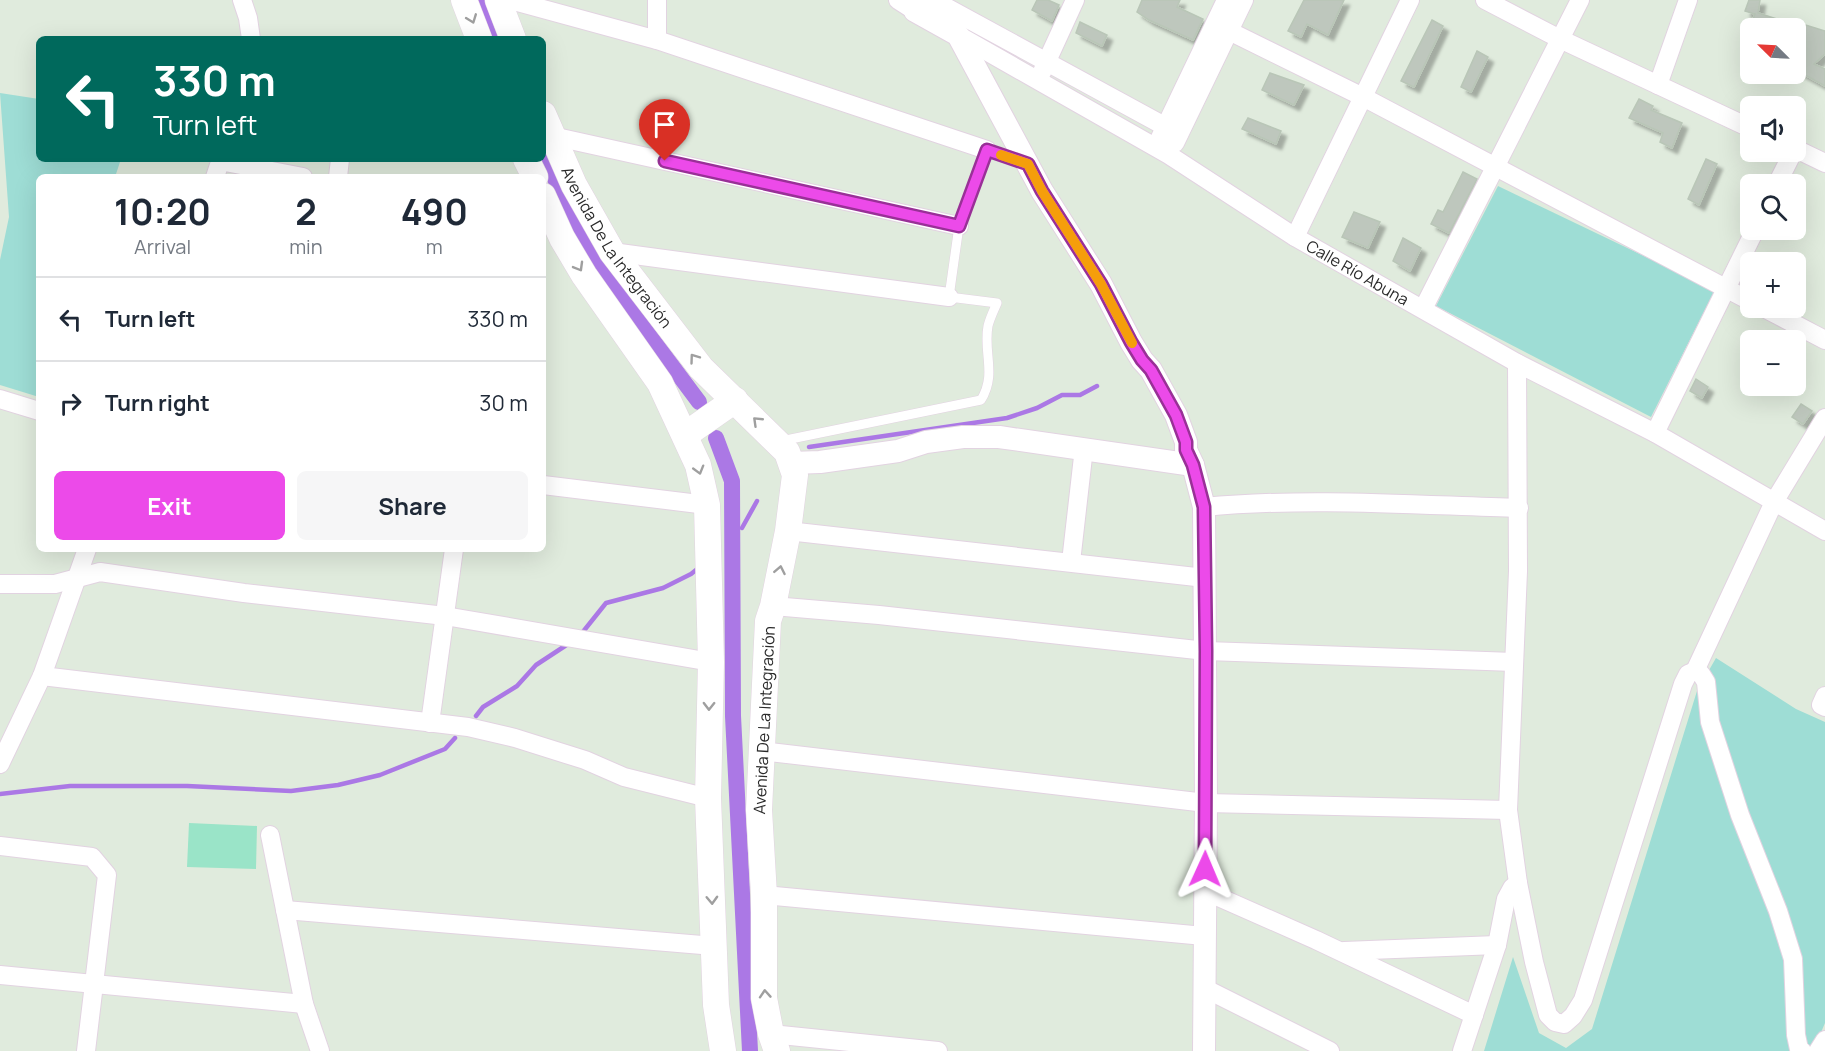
<!DOCTYPE html>
<html lang="en">
<head>
<meta charset="utf-8">
<style>
  body { margin:0; font-family:Manrope,sans-serif; background:#f6f6f7; color:#1f2937; height:100vh; display:flex; flex-direction:column; font-size:22px; white-space:nowrap }
  * { box-sizing:border-box; margin:0 }
  p { font-size:20px; color:#747a83 }
  .icon { flex:none; width:33px; height:33px; fill:none; stroke:currentColor; stroke-width:2; stroke-linecap:round; stroke-linejoin:round }
  .map { position:relative; flex:1; overflow:hidden }
  .sheet { position:absolute; left:36px; top:174px; width:510px; height:378px; display:flex; flex-direction:column; background:#fff; border-radius:9px; box-shadow:0 6px 24px #0002 }
  .sheet>* { flex:none }
  .hud { position:absolute; left:36px; top:36px; width:510px; height:126px; border-radius:9px; box-shadow:0 6px 24px #0002; background:#00695c; color:#fff; overflow:hidden }
  .needle { width:39px; rotate:294deg }
  .buttons { position:absolute; left:1740px; top:18px; display:grid; gap:12px }
  .buttons a { display:grid; place-items:center; width:66px; height:66px; border-radius:9px; background:#fff; box-shadow:0 6px 24px #0002; font-size:30px }
  .pin { position:absolute; display:grid; place-items:center; width:51px; height:51px; color:#fff; margin:-62px -26px; border-radius:50% 50% 50% 0; rotate:-45deg; box-shadow:0 0 6px #0007 }
  .pin .icon { rotate:45deg }
  .me { position:absolute; width:66px; margin:-33px; rotate:1deg; stroke-linejoin:round; filter:drop-shadow(0 0 4px #0008) }
  .turn { display:flex; align-items:center; gap:21px; height:126px; padding:0 18px; font-size:27px }
  .turn .icon { width:78px; height:78px; stroke-width:2.5 }
  .turn b { display:block; font-size:42px; line-height:51px }
  .eta { display:flex; justify-content:space-evenly; align-items:center; height:102px; text-align:center }
  .eta b { font-size:36px; font-weight:700; line-height:42px }
  .action { display:flex; gap:12px; margin-top:auto; padding:12px 18px }
  .action a { flex:1; height:69px; border-radius:9px; background:#ec4ae9; color:#fff; font-size:24px; font-weight:700; line-height:69px; text-align:center }
  .action a+a { background:#f6f6f7; color:#1f2937 }
  ul { padding:0; list-style:none }
  li { display:flex; align-items:center; gap:18px; height:84px; padding:0 18px; border-top:2px solid #e0e1e3 }
  li div { flex:1 }
  li b { display:block; font-size:22px }
  li em { font-style:normal }
  .map>svg:first-child { display:block }
</style>
</head>
<body>
<div class="map">
<svg width="1825" height="1051" viewBox="0 0 1825 1051">
  <defs>
    <filter id="shadow"><feDropShadow dx="5.5" dy="5.5" stdDeviation="1.5" flood-color="#0004"/></filter>
  </defs>
  <rect width="100%" height="100%" fill="#e0ebdd"/>
  <!-- green -->
  <g fill="#9eddd5">
    <polygon points="0,93 39,99 39,159 121,159 115,177 39,177 39,397 0,385 0,260 9,217"/>
    <polygon points="1498,186 1715,290 1651,417 1436,306"/>
    <polygon points="1716,658 1796,709 1825,722 1825,1023 1813,1051 1484,1051 1513,957 1539,1033 1566,1048 1592,1029 1697,691"/>
  </g>
  <!-- pitch -->
  <polygon fill="#9ae4c8" points="189,823 257,826 256,869 187,867"/>
  <g fill="none" stroke-linecap="round" stroke-linejoin="round">
    <!-- stream -->
    <g stroke="#ab78e5" stroke-width="4.5">
      <polyline points="809,447 1007,418 1037,408 1062,395 1080,395 1097,386"/>
      <polyline points="742,528 757,501"/>
      <polyline points="582,633 606,603 663,588 691,574 701,566"/>
      <polyline points="476,716 483,707 517,686 536,665 568,644"/>
      <polyline points="0,794 70,786 187,786 291,791 338,785 380,775 445,749 455,738"/>
    </g>
    <!-- canal -->
    <g stroke="#ab78e5" stroke-width="16">
      <polyline points="483,0 498,39"/>
      <polyline points="543,154 572,214 613,287 699,402"/>
      <polyline points="716,438 732,481 733,716 750,1051"/>
    </g>
  </g>
  <!-- building -->
  <g fill="#bec7bd" stroke="#b9c6b7" stroke-width="1.5" filter="url(#shadow)">
    <polygon points="1037,0 1048,0 1059,5 1052,21 1032,10"/>
    <polygon points="1142,0 1180,0 1177,7 1203,19 1193,40 1149,20 1137,12"/>
    <polygon points="1304,0 1344,0 1328,35 1307,24 1301,37 1288,31"/>
    <polygon points="1749,0 1760,0 1758,13 1796,25 1796,22 1825,31 1825,54 1814,64 1825,69 1825,86 1796,70 1796,28 1750,28 1755,14 1745,11"/>
    <polygon points="1432,20 1443,26 1414,87 1401,81"/>
    <polygon points="1080,22 1107,35 1102,46 1076,33"/>
    <polygon points="1477,51 1488,57 1471,92 1461,87"/>
    <polygon points="1270,73 1304,85 1294,105 1262,90"/>
    <polygon points="1639,99 1653,106 1651,110 1682,123 1672,148 1660,142 1663,133 1629,118"/>
    <polygon points="1248,118 1281,131 1276,144 1242,129"/>
    <polygon points="1706,159 1717,164 1699,205 1688,199"/>
    <polygon points="1463,172 1477,179 1449,233 1431,224 1438,210 1443,212"/>
    <polygon points="1354,212 1380,222 1368,248 1342,237"/>
    <polygon points="1403,238 1421,248 1410,271 1393,261"/>
    <polygon points="1696,379 1708,387 1702,398 1690,391"/>
    <polygon points="1801,404 1812,411 1803,424 1792,417"/>
  </g>
  <g fill="none" stroke-linecap="round" stroke-linejoin="round">
    <defs>
      <path id="service" d="M781,441l200,-41c16,-26 2,-47 7,-74 2,-8 6,-16 9,-23l-48,-6 10,-71 28,-76 35,12"/>
      <g id="minor">
        <polyline points="242,0 248,18 251,39"/>
        <polyline points="510,0 657,40 987,150"/>
        <polyline points="898,0 915,11"/>
        <polyline points="933,0 1179,134"/>
        <polyline points="1485,0 1560,39 1750,128"/>
        <polyline points="1229,31 1363,97 1750,301"/>
        <path id="s1" d="M958,35l211,120 126,82 222,126 138,70 170,98"/>
        <polyline points="657,40 657,0"/>
        <polyline points="1042,72 1075,0"/>
        <polyline points="1658,85 1688,0"/>
        <polyline points="552,136 959,226"/>
        <polyline points="1160,138 1226,0"/>
        <polyline points="1175,143 1244,0"/>
        <polyline points="1796,149 1825,163"/>
        <polyline points="220,161 303,177"/>
        <polyline points="215,177 221,159"/>
        <polyline points="338,177 340,159"/>
        <polyline points="1777,184 1793,152"/>
        <polyline points="1295,237 1410,0"/>
        <polyline points="612,252 949,297"/>
        <polyline points="1764,308 1825,340"/>
        <polyline points="1423,309 1580,0"/>
        <polyline points="1517,363 1518,571 1508,810 1518,883 1534,962 1548,1015 1555,1022 1564,1024 1573,1016 1583,1000 1683,684 1688,674 1695,671 1701,674 1706,682 1710,722 1740,815 1778,911 1793,959 1796,1035 1799,1049 1802,1051"/>
        <polyline points="0,399 39,411"/>
        <polyline points="1655,433 1755,230"/>
        <polyline points="543,485 707,505"/>
        <path d="M1204,507c104,-10 210,-2 315,1"/>
        <polyline points="788,531 1205,578"/>
        <polyline points="1071,562 1084,448"/>
        <polyline points="0,584 55,584 100,572 244,593 445,616 711,662"/>
        <polyline points="773,606 879,615 1206,651 1514,662"/>
        <polyline points="1695,671 1774,502 1825,418"/>
        <polyline points="42,676 468,727 515,738 585,760 624,777 708,798"/>
        <polyline points="1825,696 1821,705 1825,707"/>
        <polyline points="430,723 454,549"/>
        <polyline points="761,751 1206,803 1508,810"/>
        <polyline points="0,764 42,676 87,549"/>
        <polyline points="270,835 304,1004 320,1051"/>
        <polyline points="0,846 92,857 107,875 86,1051"/>
        <polyline points="1205,891 1316,940 1474,1015"/>
        <polyline points="764,895 1204,936"/>
        <polyline points="285,910 714,946"/>
        <polyline points="1344,951 1497,945"/>
        <polyline points="0,975 304,1004"/>
        <polyline points="1204,988 1330,1051"/>
        <polyline points="771,1034 938,1051"/>
        <polyline points="1462,1051 1497,945 1506,899 1512,888 1518,883"/>
        <polyline points="1818,1051 1825,1040"/>
      </g>
      <g id="tertiary">
        <polyline points="922,0 915,11 958,35 1042,191 1101,284 1131,342 1142,360 1151,370 1176,415 1186,442 1186,450 1193,465 1204,507 1206,803 1204,1051"/>
        <polyline points="791,463 820,462 898,451 926,442 963,437 999,437 1193,465"/>
      </g>
      <g id="secondary">
        <polyline points="464,0 479,39"/>
        <polyline points="498,0 513,39"/>
        <path id="s2" d="M543,114l31,71 38,67 89,116 86,84 8,23 -7,56 -15,75 -5,15 -9,189 5,85v103l7,36 6,17"/>
        <polyline points="526,159 535,177"/>
        <polyline points="543,196 562,238 584,275 660,383 698,465 707,505 711,662 708,798 716,1005 723,1051"/>
        <polyline points="685,435 735,400"/>
      </g>
    </defs>
    <!-- service casing -->
    <use href="#service" stroke="#e2d3e1" stroke-width="10"/>
    <!-- minor casing -->
    <use href="#minor" stroke="#e2d3e1" stroke-width="20"/>
    <!-- tertiary casing -->
    <use href="#tertiary" stroke="#e2d3e1" stroke-width="24"/>
    <!-- secondary casing -->
    <use href="#secondary" stroke="#e2d3e1" stroke-width="27"/>
    <!-- service -->
    <use href="#service" stroke="#fff" stroke-width="9"/>
    <!-- minor -->
    <use href="#minor" stroke="#fff" stroke-width="18"/>
    <!-- tertiary -->
    <use href="#tertiary" stroke="#fff" stroke-width="22"/>
    <!-- secondary -->
    <use href="#secondary" stroke="#fff" stroke-width="26"/>
  </g>
  <!-- one-way arrows -->
  <defs><path id="oneway-chevron" d="M-2-3.5L2.5 0L-2 3.5" fill="none" stroke-width="1.6" stroke-linecap="round" stroke-linejoin="round" transform="scale(1.5)"/></defs>
  <g stroke="#9f9f9f">
    <use href="#oneway-chevron" transform="translate(472 19) rotate(69)"/>
    <use href="#oneway-chevron" transform="translate(579 267) rotate(60)"/>
    <use href="#oneway-chevron" transform="translate(694 358) rotate(-126)"/>
    <use href="#oneway-chevron" transform="translate(757 421) rotate(-136)"/>
    <use href="#oneway-chevron" transform="translate(699 470) rotate(74)"/>
    <use href="#oneway-chevron" transform="translate(780 570) rotate(-79)"/>
    <use href="#oneway-chevron" transform="translate(709 706) rotate(91)"/>
    <use href="#oneway-chevron" transform="translate(712 900) rotate(88)"/>
    <use href="#oneway-chevron" transform="translate(765 994) rotate(-94)"/>
  </g>
  <g fill="none" stroke-linecap="round" stroke-linejoin="round">
    <defs>
      <polyline id="route" points="665,161 959,226 987,150 1028,164 1042,191 1101,284 1131,342 1142,360 1151,370 1176,415 1186,442 1186,450 1193,465 1204,507 1206,651 1205,869"/>
    </defs>
    <!-- route casing -->
    <use href="#route" stroke="#993097" stroke-width="15"/>
    <!-- route -->
    <use href="#route" stroke="#ec4ae9" stroke-width="10"/>
    <!-- slow -->
    <polyline stroke="#f59e0b" stroke-width="10" points="1001,155 1028,164 1042,191 1101,284 1132,343"/>
  </g>
  <g text-anchor="middle" stroke-width="4.5" stroke-linejoin="round" paint-order="stroke">
    <!-- street labels -->
    <g font-size="16" fill="#2a2a2a" stroke="#fff">
      <text dy="6" stroke="none"><textPath href="#s2" startOffset="153">Avenida De La Integración</textPath></text>
      <text dy="6" stroke="none"><textPath href="#s1" startOffset="465">Calle Río Abuna</textPath></text>
      <text transform="translate(764 720) rotate(-87)" y="6">Avenida De La Integración</text>
    </g>
  </g>
</svg>
<div class="buttons">
<a><svg class="needle" viewBox="-14 -14 28 28"><path d="M0-13l5 13h-10z" fill="#e53935"/><path d="M0 13l5-13h-10z" fill="#747a83"/></svg></a>
<a><svg class="icon" aria-label="sound" viewBox="0 0 24 24"><path d="M4 9h4l5-4v14l-5-4H4zM17 9q2 3 0 6"/></svg></a>
<a><svg class="icon" aria-label="search" viewBox="0 0 24 24"><circle cx="10" cy="10" r="6"/><path d="M15 15l6 6"/></svg></a>
<a>+</a>
<a>−</a>
</div>
<div class="pin" style="left:665px;top:161px;background:#d93025"><svg class="icon" aria-label="arrive" viewBox="0 0 24 24"><path d="M6 21V4h12l-3 4 3 4H6"/></svg></div>
<svg class="me" style="left:1205px;top:869px" viewBox="-20 -20 40 40"><path d="M0-17L14 15 0 8-14 15z" fill="#ec4ae9" stroke="#fff" stroke-width="4"/></svg>
<div class="hud">
<div class="turn"><svg class="icon" aria-label="left" viewBox="0 0 24 24"><path d="M17 20v-9H6M10 6l-5 5 5 5"/></svg><div><b>330 m</b>Turn left</div></div>
</div>
<section class="sheet">
<div class="eta">
<div><b>10:20</b><p>Arrival</p></div>
<div><b>2</b><p>min</p></div>
<div><b>490</b><p>m</p></div>
</div>
<ul>
<li><svg class="icon" aria-label="left" viewBox="0 0 24 24"><path d="M17 20v-9H6M10 6l-5 5 5 5"/></svg><div><b>Turn left</b></div><em>330 m</em></li>
<li><svg class="icon" aria-label="right" viewBox="0 0 24 24"><path d="M7 20v-9h11M14 6l5 5-5 5"/></svg><div><b>Turn right</b></div><em>30 m</em></li>
</ul>
<div class="action"><a>Exit</a><a>Share</a></div>
</section>
</div>
</body>
</html>
